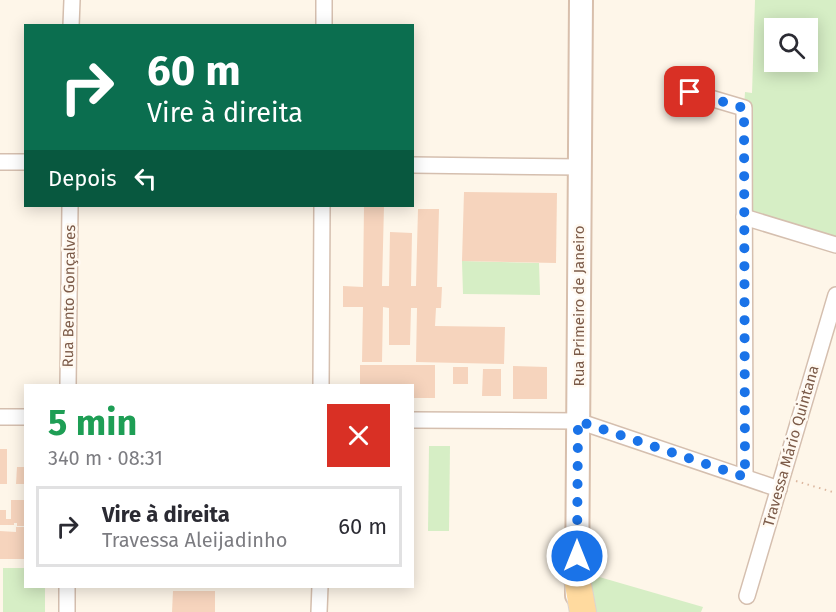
<!DOCTYPE html>
<html lang="pt">
<head>
<meta charset="utf-8">
<style>
  body { margin:0; font-family:"Fira Sans",sans-serif; background:#f2f2f3; color:#2b2b33; height:100vh; display:flex; flex-direction:column; font-size:22px; white-space:nowrap }
  * { box-sizing:border-box; margin:0 }
  p { font-size:20px; color:#7c7c81 }
  .icon { flex:none; width:33px; height:33px; fill:none; stroke:currentColor; stroke-width:2; stroke-linecap:round; stroke-linejoin:round }
  .map { position:relative; flex:1; overflow:hidden }
  .side { position:absolute; left:24px; top:384px; width:390px; height:204px; display:flex; flex-direction:column; background:#fff; border-radius:0px; box-shadow:0 3px 15px #0003 }
  .side>* { flex:none }
  .banner { position:absolute; left:24px; top:24px; width:390px; height:183px; border-radius:0px; box-shadow:0 3px 15px #0003; background:#0b6e4f; color:#fff; overflow:hidden }
  .tools { position:absolute; left:764px; top:18px; display:grid; gap:12px }
  .tools a { display:grid; place-items:center; width:54px; height:54px; border-radius:0px; background:#fff; box-shadow:0 3px 15px #0003; font-size:30px }
  .pin { position:absolute; display:grid; place-items:center; width:51px; height:51px; color:#fff; margin:-26px; border-radius:12px; box-shadow:0 3px 9px #0006 }
  .me { position:absolute; width:66px; margin:-33px; rotate:0deg; stroke-linejoin:round; filter:drop-shadow(0 0 4px #0008) }
  .turn { display:flex; align-items:center; gap:21px; height:126px; padding:0 24px; font-size:27px }
  .turn .icon { width:78px; height:78px; stroke-width:2.5 }
  .turn b { display:block; font-size:42px; line-height:51px }
  .then { display:flex; align-items:center; height:57px; padding:0 24px; background:#0003; gap:12px; font-size:22px }
  .round { display:grid; place-items:center; flex:none; width:63px; height:63px; border-radius:0px; background:#f2f2f3 }
  .headline { display:flex; align-items:center; justify-content:space-between; height:102px; padding:0 24px }
  h1 { font-size:36px; font-weight:700; line-height:45px; color:#1e9e55 }
  ul { padding:0; list-style:none }
  li { display:flex; align-items:center; gap:18px; height:81px; margin:0 12px 9px; padding:0 12px; border:3px solid #e1e1e2; border-radius:0px }
  li div { flex:1 }
  li b { display:block; font-size:22px }
  li em { font-style:normal }
  .map>svg:first-child { display:block }
</style>
</head>
<body>
<div class="map">
<svg width="836" height="612" viewBox="0 0 836 612">
  <rect width="100%" height="100%" fill="#fef6e9"/>
  <!-- green -->
  <g fill="#d6eec5" fill-rule="evenodd">
    <path d="M755,0h81v245l-92,-28v-109l1,-16 7,1zM774,28h33v34h-33z"/>
    <polygon points="462,261 539,263 540,295 463,294"/>
    <polygon points="429,446 450,446 449,531 428,531"/>
    <polygon points="3,568 25,568 26,586 45,587 45,612 3,612"/>
    <polygon points="582,572 703,607 701,612 589,612"/>
  </g>
  <!-- building -->
  <g fill="#f6d4bd">
    <polygon points="464,192 557,193 556,263 462,261"/>
    <polygon points="364,206 384,206 382,286 389,286 390,232 412,233 411,286 416,286 418,209 439,209 437,287 442,287 441,308 436,308 435,326 505,327 504,364 416,362 417,308 411,308 410,345 389,345 389,308 383,307 382,362 362,362 363,307 343,307 343,286 363,287"/>
    <polygon points="360,365 435,365 435,398 412,398 412,386 360,386"/>
    <polygon points="513,366 547,367 547,399 513,399"/>
    <rect x="453" y="367" width="15" height="17"/>
    <polygon points="483,369 501,369 501,396 482,396"/>
    <rect x="0" y="449" width="7" height="35"/>
    <polygon points="17,467 26,467 26,484 16,484"/>
    <polygon points="11,500 26,500 26,526 17,526 17,523 14,523 14,525 0,525 0,510 6,510 6,519 11,519"/>
    <polygon points="16,527 26,527 26,559 0,559 0,531 16,532"/>
    <polygon points="173,591 215,591 215,612 172,612"/>
  </g>
  <g fill="none" stroke-linecap="round" stroke-linejoin="round">
    <defs>
      <g id="street">
        <polyline points="71,26 72,0"/>
        <polyline points="324,26 324,0"/>
        <polyline points="690,92 744,108 745,477"/>
        <polyline points="0,162 26,162"/>
        <polyline points="412,165 580,167"/>
        <polyline points="744,217 836,245"/>
        <polyline points="68,386 70,206"/>
        <polyline points="321,386 322,206"/>
        <polyline points="0,417 26,417"/>
        <polyline points="412,420 578,421 779,489"/>
        <polyline points="747,596 836,295"/>
        <polyline points="67,612 67,586"/>
        <polyline points="319,612 320,586"/>
      </g>
      <polyline id="secondary" points="577,595 581,0"/>
      <polyline id="primary" points="577,579 583,612"/>
    </defs>
    <!-- street casing -->
    <use href="#street" stroke="#d5bfaf" stroke-width="18"/>
    <!-- secondary casing -->
    <use href="#secondary" stroke="#d8bfac" stroke-width="26"/>
    <!-- primary casing -->
    <use href="#primary" stroke="#ddd4d0" stroke-width="28"/>
    <!-- path -->
    <polyline stroke="#dcb79f" stroke-width="2" stroke-dasharray="1.5 4.5" stroke-linecap="butt" points="796,481 836,493"/>
    <!-- street -->
    <use href="#street" stroke="#fff" stroke-width="15"/>
    <!-- secondary -->
    <use href="#secondary" stroke="#fff" stroke-width="22"/>
    <!-- primary -->
    <use href="#primary" stroke="#ffda9f" stroke-width="26"/>
  </g>
  <g fill="none" stroke-linecap="round" stroke-linejoin="round">
    <!-- route -->
    <polyline stroke="#1a73e8" stroke-width="10" stroke-dasharray="0 18" points="577,556 578,421 745,477 744,108 690,92"/>
  </g>
  <g text-anchor="middle" stroke-width="5" stroke-linejoin="round" paint-order="stroke">
    <!-- street labels -->
    <g font-size="15" fill="#7c5b49" stroke="#fff9f1">
      <text transform="translate(69 296) rotate(-89)" y="5">Rua Bento Gonçalves</text>
      <text transform="translate(579 306) rotate(-90)" y="5">Rua Primeiro de Janeiro</text>
      <text transform="translate(791 446) rotate(-74)" y="5">Travessa Mário Quintana</text>
    </g>
  </g>
</svg>
<div class="tools">
<a><svg class="icon" aria-label="search" viewBox="0 0 24 24"><circle cx="10" cy="10" r="6"/><path d="M15 15l6 6"/></svg></a>
</div>
<div class="pin" style="left:690px;top:92px;background:#d93025"><svg class="icon" aria-label="arrive" viewBox="0 0 24 24"><path d="M6 21V4h12l-3 4 3 4H6"/></svg></div>
<svg class="me" style="left:577px;top:556px" viewBox="-20 -20 40 40"><circle r="17" fill="#1a73e8" stroke="#fff" stroke-width="3"/><path d="M0-11L8 9 0 5-8 9z" fill="#fff"/></svg>
<div class="banner">
<div class="turn"><svg class="icon" aria-label="right" viewBox="0 0 24 24"><path d="M7 20v-9h11M14 6l5 5-5 5"/></svg><div><b>60 m</b>Vire à direita</div></div>
<div class="then">Depois<svg class="icon" aria-label="left" viewBox="0 0 24 24"><path d="M17 20v-9H6M10 6l-5 5 5 5"/></svg></div>
</div>
<section class="side">
<div class="headline"><div><h1>5 min</h1><p>340 m · 08:31</p></div><a class="round" style="background:#d93025;color:#fff"><svg class="icon" aria-label="close" viewBox="0 0 24 24"><path d="M6 6l12 12M18 6L6 18"/></svg></a></div>
<ul>
<li><svg class="icon" aria-label="right" viewBox="0 0 24 24"><path d="M7 20v-9h11M14 6l5 5-5 5"/></svg><div><b>Vire à direita</b><p>Travessa Aleijadinho</p></div><em>60 m</em></li>
</ul>
</section>
</div>
</body>
</html>
